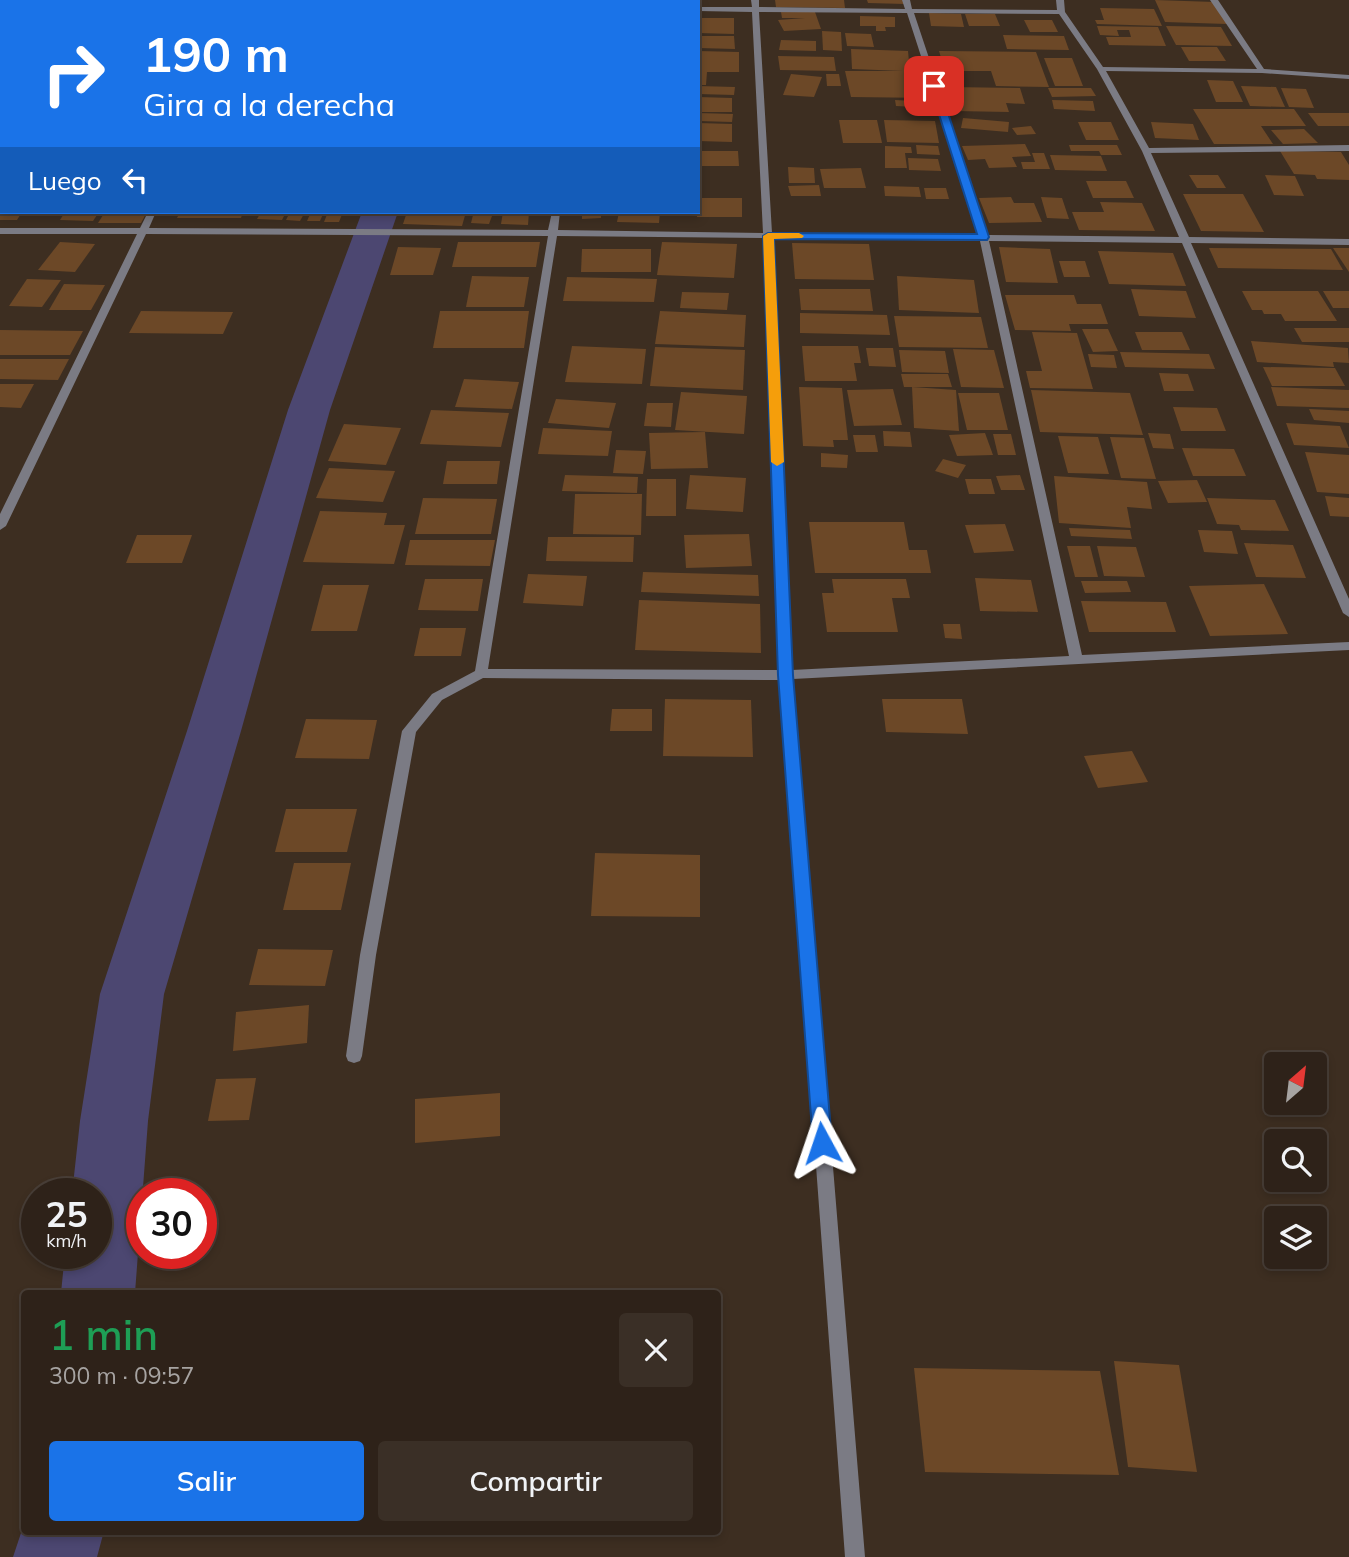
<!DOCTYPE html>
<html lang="es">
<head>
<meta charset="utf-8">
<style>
  body { margin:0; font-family:Mulish,sans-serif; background:#3a2f26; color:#f1f3f6; height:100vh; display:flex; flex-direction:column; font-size:26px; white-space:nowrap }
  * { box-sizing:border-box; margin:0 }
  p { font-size:23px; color:#a7a4a2 }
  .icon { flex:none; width:38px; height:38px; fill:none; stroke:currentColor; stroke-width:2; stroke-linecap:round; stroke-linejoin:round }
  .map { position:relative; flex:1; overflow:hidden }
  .sheet { position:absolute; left:21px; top:1290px; width:700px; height:245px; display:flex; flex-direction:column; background:#2e2219; border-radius:7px; box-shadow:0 4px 10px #0003,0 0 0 2px #493f38 }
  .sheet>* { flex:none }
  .guide { position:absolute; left:0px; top:0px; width:700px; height:214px; box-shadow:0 4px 10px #0003,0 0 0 2px #493f38; background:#1a73e8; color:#fff; overflow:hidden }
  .needle { width:46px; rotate:28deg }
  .controls { position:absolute; left:1264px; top:1052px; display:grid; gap:14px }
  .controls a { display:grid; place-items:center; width:63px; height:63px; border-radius:7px; background:#2e2219; box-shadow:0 4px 10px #0003,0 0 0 2px #493f38; font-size:35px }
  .speed { position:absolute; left:21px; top:1178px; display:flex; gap:14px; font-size:35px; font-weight:700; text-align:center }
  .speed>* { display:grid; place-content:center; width:91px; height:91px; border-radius:50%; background:#2e2219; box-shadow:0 4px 10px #0003,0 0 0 2px #493f38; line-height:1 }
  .speed small { font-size:18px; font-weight:400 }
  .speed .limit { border:10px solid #d22; background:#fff; color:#111 }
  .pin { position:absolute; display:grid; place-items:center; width:60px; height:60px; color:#fff; margin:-30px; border-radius:14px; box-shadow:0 4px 10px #0006 }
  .me { position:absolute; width:77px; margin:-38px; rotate:355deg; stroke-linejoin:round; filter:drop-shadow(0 0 5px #0008) }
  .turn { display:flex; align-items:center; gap:24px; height:147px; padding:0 28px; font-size:32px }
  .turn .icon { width:91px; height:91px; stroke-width:2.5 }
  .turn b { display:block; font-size:49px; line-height:60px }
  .then { display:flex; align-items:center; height:66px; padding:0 28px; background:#0003; gap:14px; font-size:26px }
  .round { display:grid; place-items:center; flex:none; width:74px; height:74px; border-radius:7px; background:#3a2f26 }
  .headline { display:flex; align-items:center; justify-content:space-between; height:119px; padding:0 28px }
  h1 { font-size:42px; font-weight:600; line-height:52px; color:#1e9e55 }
  .cta { display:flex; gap:14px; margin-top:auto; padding:14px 28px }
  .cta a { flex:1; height:80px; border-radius:7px; background:#1a73e8; color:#fff; font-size:28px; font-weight:600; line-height:80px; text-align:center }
  .cta a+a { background:#3a2f26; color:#f1f3f6 }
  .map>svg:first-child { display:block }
</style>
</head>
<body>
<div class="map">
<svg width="1349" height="1557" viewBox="0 0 1349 1557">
  <rect width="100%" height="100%" fill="#3d2e21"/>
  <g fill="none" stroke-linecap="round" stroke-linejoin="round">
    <!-- canal -->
    <g fill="#4c4771" fill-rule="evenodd">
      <rect x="437" y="0" width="28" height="2"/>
      <polygon points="362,212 398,212 330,410 241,731 164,994 148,1121 135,1293 61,1293 65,1253 96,1253 96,1194 72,1194 80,1121 100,994 187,731 288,410"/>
      <polygon points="24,1524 24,1531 104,1531 97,1557 13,1557"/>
    </g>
  </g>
  <!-- building -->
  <g fill="#6c4827">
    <polygon points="775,0 844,0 845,8 776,7"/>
    <polygon points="867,0 904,0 905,4 868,3"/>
    <polygon points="1155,0 1215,2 1227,24 1165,22"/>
    <polygon points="1100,8 1154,9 1162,26 1097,24 1095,20 1104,20"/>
    <polygon points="781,12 815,12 821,29 784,31 778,20 805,18 782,18"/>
    <polygon points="929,13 961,14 964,27 931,26"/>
    <polygon points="965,14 995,14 1000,26 969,26"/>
    <polygon points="860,16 895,17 895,27 885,27 886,31 876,31 876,26 860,26"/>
    <polygon points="698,18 734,18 734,34 698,33"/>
    <polygon points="1024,20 1052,20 1058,32 1030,32"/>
    <polygon points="1097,26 1158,27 1166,46 1109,45 1106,37 1131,37 1129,30 1117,30 1119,36 1100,35"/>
    <polygon points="1166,26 1221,27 1232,46 1176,45"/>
    <polygon points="822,31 841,32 842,51 823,50"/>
    <polygon points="845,33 871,34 874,47 847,46"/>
    <polygon points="1003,35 1064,36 1069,50 1007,49"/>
    <polygon points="698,36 734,36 735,49 698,48"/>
    <polygon points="781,40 816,41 816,51 779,50"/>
    <polygon points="1181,47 1217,47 1226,61 1189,61"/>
    <polygon points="851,49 908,51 910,72 924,72 932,98 851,97 845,71 903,71 852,69"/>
    <polygon points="698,51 739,52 739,72 707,72 706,85 698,85"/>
    <polygon points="939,51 1036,52 1049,87 996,86 991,71 945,71"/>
    <polygon points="778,56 834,57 836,71 780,70"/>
    <polygon points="1044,58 1072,58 1083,86 1055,86"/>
    <polygon points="791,74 822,77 814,97 783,95"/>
    <polygon points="826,74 839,74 841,86 827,86"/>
    <polygon points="1207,80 1233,81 1243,102 1216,102"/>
    <polygon points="698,86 735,87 734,95 698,94"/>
    <polygon points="1241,86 1276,87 1285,107 1250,106"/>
    <polygon points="949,87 1020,88 1025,104 1006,103 1009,112 955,111"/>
    <polygon points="1048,88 1091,88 1096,96 1052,97"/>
    <polygon points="1281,88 1306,89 1314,108 1289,107"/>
    <polygon points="698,97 732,98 732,112 698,112"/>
    <polygon points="895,100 915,101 915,107 896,106"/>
    <polygon points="1052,100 1093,101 1095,111 1054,109"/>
    <polygon points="1193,109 1294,109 1306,126 1261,126 1273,144 1214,144"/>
    <polygon points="698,113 733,114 732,122 698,121"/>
    <polygon points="1308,113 1349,113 1349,126 1318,126"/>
    <polygon points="963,118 1009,122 1008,132 961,128"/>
    <polygon points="839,120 877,120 882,143 843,143"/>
    <polygon points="884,120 935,121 939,143 887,142"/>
    <polygon points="1078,122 1111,122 1119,140 1086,140"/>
    <polygon points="1151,122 1193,124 1199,140 1155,138"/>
    <polygon points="698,123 732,124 732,142 698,141"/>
    <polygon points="1031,126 1036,134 1017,135 1012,128"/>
    <polygon points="1304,129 1318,143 1283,144 1271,130"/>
    <polygon points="1025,144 1031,156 1012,157 1017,167 989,168 985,159 968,160 962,146"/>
    <polygon points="916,145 938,146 940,155 917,154"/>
    <polygon points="1069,145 1117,145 1122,155 1101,155 1099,151 1071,151"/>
    <polygon points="885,146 911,147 912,153 905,153 907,168 885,168"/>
    <polygon points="701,151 738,151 739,166 701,166"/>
    <polygon points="1280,151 1341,152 1349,165 1349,180 1317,179 1315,175 1294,174"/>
    <polygon points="1032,153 1044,153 1050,169 1023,169 1021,162 1035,162"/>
    <polygon points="1050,155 1101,156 1107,171 1055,170"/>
    <polygon points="908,158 938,159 941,171 909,170"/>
    <polygon points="788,167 814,168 815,183 789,183"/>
    <polygon points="861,168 866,188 824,188 820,169"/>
    <polygon points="1189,175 1218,175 1226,188 1197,188"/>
    <polygon points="1265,175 1295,176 1304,196 1274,195"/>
    <polygon points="1086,181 1126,181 1134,198 1093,198"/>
    <polygon points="819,185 821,196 791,196 788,186"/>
    <polygon points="884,186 919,187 921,197 885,196"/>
    <polygon points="924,188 946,188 949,199 926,199"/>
    <polygon points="1183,194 1243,194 1264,232 1201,231"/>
    <polygon points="1011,197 1014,203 1034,203 1042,222 989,223 979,198"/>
    <polygon points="1041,197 1062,198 1069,219 1047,218"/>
    <polygon points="698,198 742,198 742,217 697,217"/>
    <polygon points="1100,202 1142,203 1155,231 1079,230 1072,212 1104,212"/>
    <polygon points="0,212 22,212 17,220 0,220"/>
    <polygon points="65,212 99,212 93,221 60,220"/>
    <polygon points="105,212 147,212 141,223 98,223"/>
    <polygon points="180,212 243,212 241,218 177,218"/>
    <polygon points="261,212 286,212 282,220 257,219"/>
    <polygon points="290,212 305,212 300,221 286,220"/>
    <polygon points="311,212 324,212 320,221 307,221"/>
    <polygon points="328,212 343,212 339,222 324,222"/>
    <polygon points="407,212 466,212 462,226 403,224"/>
    <polygon points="503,212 529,212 528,225 501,224"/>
    <polygon points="582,212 601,212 601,218 582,219"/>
    <polygon points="619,212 660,212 659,223 617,222"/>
    <polygon points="473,215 492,216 489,224 471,223"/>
    <polygon points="60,242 95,244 75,272 38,270"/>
    <polygon points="458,242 540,242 536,267 452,267"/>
    <polygon points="662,242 737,244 734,278 657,275"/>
    <polygon points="792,243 869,244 874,280 795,279"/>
    <polygon points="398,247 441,248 433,275 390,275"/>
    <polygon points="999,247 1050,249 1058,283 1006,282"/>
    <polygon points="1209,248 1331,249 1343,270 1218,268"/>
    <polygon points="1333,248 1349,248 1349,272"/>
    <polygon points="582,249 651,249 651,272 581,272"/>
    <polygon points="1098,251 1173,253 1186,286 1109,284"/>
    <polygon points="1059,261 1085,261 1090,277 1064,277"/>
    <polygon points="472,276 529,277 524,307 466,307"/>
    <polygon points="897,276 974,280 979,313 899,310"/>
    <polygon points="567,277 657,279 654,302 563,301"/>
    <polygon points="27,279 61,280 42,307 9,306"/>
    <polygon points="64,284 105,285 91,310 49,310"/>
    <polygon points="799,289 870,289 873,311 801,310"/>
    <polygon points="1131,289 1186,291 1196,318 1139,316"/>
    <polygon points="1242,291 1318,291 1337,321 1285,321 1281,314 1264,314 1262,310 1252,310"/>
    <polygon points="1323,291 1349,291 1349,308 1333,308"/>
    <polygon points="682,292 729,293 727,310 680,308"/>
    <polygon points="1005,295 1074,295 1077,304 1101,304 1108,324 1069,324 1071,331 1015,330"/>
    <polygon points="141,311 233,312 223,334 129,333"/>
    <polygon points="440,311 529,311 524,348 433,348"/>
    <polygon points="660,311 746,315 744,347 655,344"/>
    <polygon points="800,313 887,315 890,335 800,333"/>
    <polygon points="894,316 981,317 988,348 899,347"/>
    <polygon points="1294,328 1349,328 1349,342 1302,342"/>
    <polygon points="1082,329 1108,329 1118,351 1093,352"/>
    <polygon points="0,330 83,331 70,355 0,355"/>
    <polygon points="1032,332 1077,333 1093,389 1030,388 1026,371 1042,371"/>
    <polygon points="1135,332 1182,332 1190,350 1142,350"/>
    <polygon points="1251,341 1348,348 1349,363 1333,362 1334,367 1257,362"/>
    <polygon points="572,346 646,349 642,384 565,382"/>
    <polygon points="802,346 858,346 861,363 854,363 857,381 805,381"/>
    <polygon points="655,347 745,350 743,390 650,386"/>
    <polygon points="866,348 893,348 896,367 869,366"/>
    <polygon points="953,349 994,350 1004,388 961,387"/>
    <polygon points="899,350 945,351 949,373 902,372"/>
    <polygon points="1120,352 1209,354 1215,369 1125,367"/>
    <polygon points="1088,354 1114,355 1117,368 1091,367"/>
    <polygon points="0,359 69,359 58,380 0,379"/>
    <polygon points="1263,367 1335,368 1345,386 1272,386"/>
    <polygon points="1159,373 1188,374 1194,391 1164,391"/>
    <polygon points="901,374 948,374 952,387 904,387"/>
    <polygon points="464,379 519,382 512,409 455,407"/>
    <polygon points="0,384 34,384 21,408 0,407"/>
    <polygon points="799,387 842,388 848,440 833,440 834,447 803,446"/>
    <polygon points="912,387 956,390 959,431 914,428"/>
    <polygon points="1271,387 1349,390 1349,408 1277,406"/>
    <polygon points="893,389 902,425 854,426 847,390"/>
    <polygon points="1031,390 1130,393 1143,435 1040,432"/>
    <polygon points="681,392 747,396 744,434 675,430"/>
    <polygon points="958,393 999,393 1008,430 967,430"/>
    <polygon points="556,399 616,403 609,428 548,423"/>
    <polygon points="647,403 673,403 671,427 644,426"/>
    <polygon points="1173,407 1217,408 1226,431 1181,431"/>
    <polygon points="1309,409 1349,411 1349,423 1314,420"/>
    <polygon points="431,410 509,413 501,447 420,444"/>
    <polygon points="1286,423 1340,426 1349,448 1294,445"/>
    <polygon points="344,424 401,428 386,465 328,461"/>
    <polygon points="543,428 612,431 608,456 538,454"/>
    <polygon points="883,431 910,432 912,447 884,446"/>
    <polygon points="705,432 708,468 651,469 649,433"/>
    <polygon points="985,433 993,455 957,456 949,435"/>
    <polygon points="1148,433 1170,434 1174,449 1153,448"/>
    <polygon points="993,434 1011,434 1016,455 998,455"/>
    <polygon points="853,435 875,435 878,452 856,452"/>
    <polygon points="1058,436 1098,437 1109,474 1068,473"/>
    <polygon points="1110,437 1144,438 1156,479 1121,478"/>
    <polygon points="1182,448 1234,449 1246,476 1193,476"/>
    <polygon points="616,450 646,451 643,474 613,473"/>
    <polygon points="1305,452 1349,455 1349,494 1317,492"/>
    <polygon points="821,453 848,455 847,468 821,467"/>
    <polygon points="943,459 966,465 958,478 935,471"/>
    <polygon points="447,461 500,461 497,484 443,484"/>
    <polygon points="329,468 395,471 383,502 316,498"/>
    <polygon points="565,475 638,477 637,493 562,491"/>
    <polygon points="690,475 746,478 743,512 686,509"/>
    <polygon points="1020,475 1025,490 1001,490 996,476"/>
    <polygon points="1054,476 1147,482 1152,509 1127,507 1131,528 1059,523"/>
    <polygon points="647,479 676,479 676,516 646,516"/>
    <polygon points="965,479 991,479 995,494 969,494"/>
    <polygon points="1197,480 1207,502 1168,503 1158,481"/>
    <polygon points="575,494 642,494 641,535 573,534"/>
    <polygon points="1325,496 1349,498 1349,517 1330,516"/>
    <polygon points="423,498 497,499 491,534 415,534"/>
    <polygon points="1207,498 1275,500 1289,531 1241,530 1239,525 1217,524"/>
    <polygon points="320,511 387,513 384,525 405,525 394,564 303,562"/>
    <polygon points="809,522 904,522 909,550 927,550 931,573 815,573"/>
    <polygon points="1005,524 1014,551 974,553 965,525"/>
    <polygon points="1069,528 1130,530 1132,539 1071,536"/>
    <polygon points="1198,530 1232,531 1238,554 1204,552"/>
    <polygon points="749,534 752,566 686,568 684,535"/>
    <polygon points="137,535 192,535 182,563 126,563"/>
    <polygon points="548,537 634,537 633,562 546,561"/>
    <polygon points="410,540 495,540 490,566 405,565"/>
    <polygon points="1244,543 1293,545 1306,578 1256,577"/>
    <polygon points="1067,546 1090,546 1098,577 1075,577"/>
    <polygon points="1097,546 1136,547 1145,577 1104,576"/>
    <polygon points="643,572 758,575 759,596 641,592"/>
    <polygon points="528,574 587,576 583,606 523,603"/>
    <polygon points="975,578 1031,580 1038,612 980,611"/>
    <polygon points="425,579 483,579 478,611 418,610"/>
    <polygon points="832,579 906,579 910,598 892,598 898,632 827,632 822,593 834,593"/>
    <polygon points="1081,581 1127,581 1131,592 1085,593"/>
    <polygon points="1264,584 1288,634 1210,636 1189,586"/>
    <polygon points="323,585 369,585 357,631 311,631"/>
    <polygon points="639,600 760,604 761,653 635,650"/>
    <polygon points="1081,601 1166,602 1176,632 1089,632"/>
    <polygon points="943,624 960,624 962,639 945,638"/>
    <polygon points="420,628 466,628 461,656 414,656"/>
    <polygon points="665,699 751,700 753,757 663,756"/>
    <polygon points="882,699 962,699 968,734 886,732"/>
    <polygon points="612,709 652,709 652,731 610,731"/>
    <polygon points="306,719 377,720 369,759 295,758"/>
    <polygon points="1132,751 1148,782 1098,788 1084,756"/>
    <polygon points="286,809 357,809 347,852 275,852"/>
    <polygon points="595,853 700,855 700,917 591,916"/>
    <polygon points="294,863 351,863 341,910 283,910"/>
    <polygon points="258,949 333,950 325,986 249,985"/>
    <polygon points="309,1005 307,1043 233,1051 236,1012"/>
    <polygon points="256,1078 249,1120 208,1121 216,1079"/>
    <polygon points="500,1093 500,1136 415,1143 415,1099"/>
    <polygon points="1114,1361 1179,1365 1197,1472 1128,1467"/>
    <polygon points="914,1368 1100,1371 1119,1475 925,1472"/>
  </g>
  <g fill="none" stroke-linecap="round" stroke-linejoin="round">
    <!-- minor -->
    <g fill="#7b7b84" fill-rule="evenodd">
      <polygon points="15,0 80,0 82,2 17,2"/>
      <polygon points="115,0 123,0 115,2"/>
      <polygon points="264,0 272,0 264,2"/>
      <rect x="584" y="0" width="8" height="2"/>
      <path d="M751,0h8v7l146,2 -3,-9h8l2,9 145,1 -1,-10h8l1,12 38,55 154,2 -47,-69h8l46,69 85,6v4l-87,-6 -156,-2 43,77 200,-3v6l-198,2 38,84 160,2v6l-158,-2 158,356v18l-6,-4 -161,-370 -193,-2 93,414 267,-13v8l-556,29 72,878h-20l-65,-877 -297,-2 -41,22 -26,32 -40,223 -14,101 -2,5 -6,2 -6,-2 -2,-5 14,-101 42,-224 30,-37 43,-23 73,-435 -402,-2 -140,292 -6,4v-16l137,-280h-137v-6h140l8,-16h8l-7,16 399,2 4,-18h8l-2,18 205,3 -11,-221 -54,-1v-4h54zM759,12l148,1 72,222 -207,-2zM914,13l145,1 38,55 45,82 37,86 -191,-2zM557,236l206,2 16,432 -291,-1zM773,238l207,3 89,415 -277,14z"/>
      <polygon points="0,157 2,157 0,164"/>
    </g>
  </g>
  <!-- route -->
  <polygon fill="#1a73e8" stroke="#114b97" stroke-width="2" points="934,83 939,86 989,237 987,240 774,239 793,675 832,1143 829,1149 822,1152 816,1149 813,1143 778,675 763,236 768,233 977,234 930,86"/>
  <!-- slow -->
  <polygon fill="#f59e0b" points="799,233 804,236 802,238 774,239 784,462 777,466 771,462 763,236 768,233"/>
</svg>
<div class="controls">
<a><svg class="needle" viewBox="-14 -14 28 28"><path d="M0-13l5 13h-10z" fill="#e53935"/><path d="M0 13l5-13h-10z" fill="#a7a4a2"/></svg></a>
<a><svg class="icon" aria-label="search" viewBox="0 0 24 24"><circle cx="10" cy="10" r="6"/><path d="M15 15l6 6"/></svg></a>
<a><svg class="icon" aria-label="layers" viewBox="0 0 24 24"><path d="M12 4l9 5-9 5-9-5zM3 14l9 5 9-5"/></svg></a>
</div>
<div class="speed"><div>25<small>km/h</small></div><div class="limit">30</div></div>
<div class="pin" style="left:934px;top:86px;background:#d93025"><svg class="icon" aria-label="arrive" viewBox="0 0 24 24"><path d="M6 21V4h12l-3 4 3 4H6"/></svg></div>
<svg class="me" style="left:822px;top:1143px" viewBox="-20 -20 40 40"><path d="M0-17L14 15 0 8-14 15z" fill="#1a73e8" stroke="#fff" stroke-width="4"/></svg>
<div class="guide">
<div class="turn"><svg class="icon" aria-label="right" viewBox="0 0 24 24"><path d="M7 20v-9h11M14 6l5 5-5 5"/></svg><div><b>190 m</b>Gira a la derecha</div></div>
<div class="then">Luego<svg class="icon" aria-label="left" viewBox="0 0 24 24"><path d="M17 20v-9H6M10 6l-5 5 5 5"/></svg></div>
</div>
<section class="sheet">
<div class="headline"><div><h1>1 min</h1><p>300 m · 09:57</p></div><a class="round"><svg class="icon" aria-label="close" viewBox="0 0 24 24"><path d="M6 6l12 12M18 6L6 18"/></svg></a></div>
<div class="cta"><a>Salir</a><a>Compartir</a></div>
</section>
</div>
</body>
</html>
